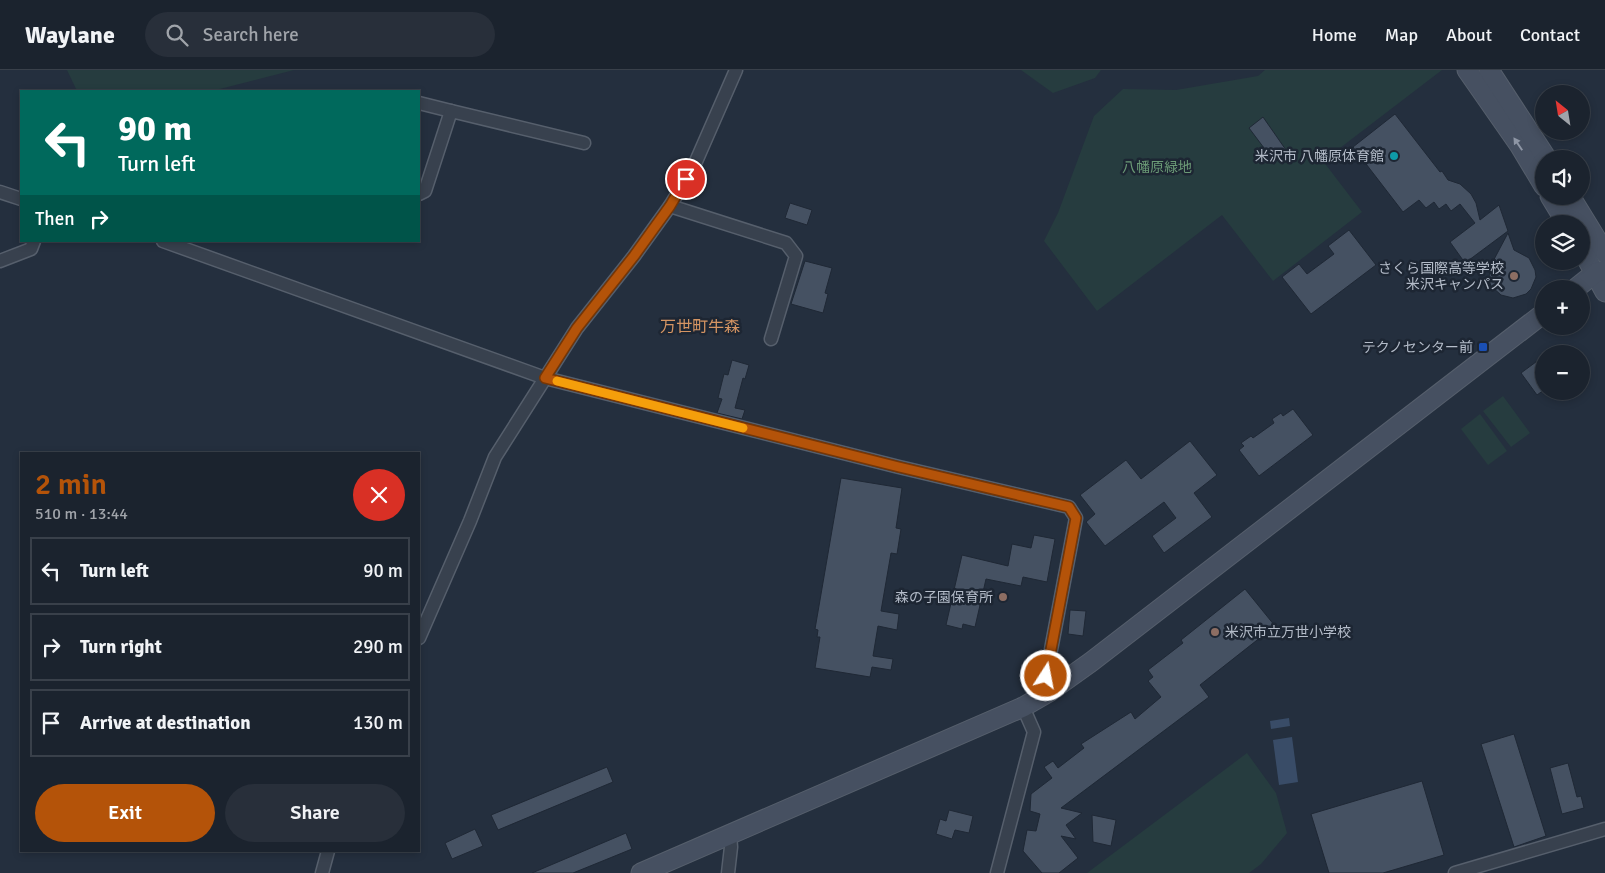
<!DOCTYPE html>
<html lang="en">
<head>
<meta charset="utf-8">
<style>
  body { margin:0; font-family:Signika,"Noto Sans JP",sans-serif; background:#282f3a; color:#f1f3f6; height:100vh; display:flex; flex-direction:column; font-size:19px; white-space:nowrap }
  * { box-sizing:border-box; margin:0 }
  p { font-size:16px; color:#a0a4aa }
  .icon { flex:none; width:28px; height:28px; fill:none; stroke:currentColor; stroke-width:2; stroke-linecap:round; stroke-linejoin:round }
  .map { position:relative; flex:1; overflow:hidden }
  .panel { position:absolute; left:20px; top:382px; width:400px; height:400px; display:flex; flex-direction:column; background:#1b232e; border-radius:0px; box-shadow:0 2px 8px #0003,0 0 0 1px #39404a }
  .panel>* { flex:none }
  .hud { position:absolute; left:20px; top:20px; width:400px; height:152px; border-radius:0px; box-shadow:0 2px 8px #0003,0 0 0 1px #39404a; background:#00695c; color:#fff; overflow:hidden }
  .needle { width:32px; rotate:330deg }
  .controls { position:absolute; left:1535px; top:15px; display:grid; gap:10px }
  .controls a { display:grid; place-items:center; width:55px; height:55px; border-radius:50%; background:#1b232e; box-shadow:0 2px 8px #0003,0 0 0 1px #39404a; font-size:25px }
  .pin { position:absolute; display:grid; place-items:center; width:42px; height:42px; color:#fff; margin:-21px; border:2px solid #fff; border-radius:50%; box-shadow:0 1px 5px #0007 }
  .me { position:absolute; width:55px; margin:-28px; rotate:11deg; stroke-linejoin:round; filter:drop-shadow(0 0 4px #0008) }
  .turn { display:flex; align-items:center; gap:18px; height:105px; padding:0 15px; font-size:22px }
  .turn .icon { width:65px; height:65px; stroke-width:2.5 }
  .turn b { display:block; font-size:35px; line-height:42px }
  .then { display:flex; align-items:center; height:48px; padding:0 15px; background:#0003; gap:10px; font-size:19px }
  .round { display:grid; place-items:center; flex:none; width:52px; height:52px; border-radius:26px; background:#282f3a }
  .summary { display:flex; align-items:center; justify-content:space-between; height:85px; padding:0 15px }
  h1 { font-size:30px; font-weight:600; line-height:38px; color:#b45309 }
  .action { display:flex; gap:10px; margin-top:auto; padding:10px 15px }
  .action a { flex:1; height:58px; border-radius:30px; background:#b45309; color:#fff; font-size:20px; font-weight:600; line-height:58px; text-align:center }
  .action a+a { background:#282f3a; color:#f1f3f6 }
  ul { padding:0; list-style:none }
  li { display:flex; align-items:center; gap:15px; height:68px; margin:0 10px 8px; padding:0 5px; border:2px solid #39404a; border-radius:0px }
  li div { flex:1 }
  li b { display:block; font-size:19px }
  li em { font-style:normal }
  header { display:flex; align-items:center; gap:30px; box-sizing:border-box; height:70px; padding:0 25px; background:#1b232e; border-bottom:1px solid #39404a }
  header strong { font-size:24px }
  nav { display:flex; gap:28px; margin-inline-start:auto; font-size:18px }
  .search { width:350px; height:45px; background:#282f3a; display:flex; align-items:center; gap:12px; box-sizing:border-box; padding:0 18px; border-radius:28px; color:#a0a4aa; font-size:19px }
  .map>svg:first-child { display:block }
</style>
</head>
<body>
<header>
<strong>Waylane</strong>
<div class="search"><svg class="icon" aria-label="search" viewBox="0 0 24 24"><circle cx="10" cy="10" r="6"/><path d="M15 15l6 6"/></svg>Search here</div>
<nav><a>Home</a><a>Map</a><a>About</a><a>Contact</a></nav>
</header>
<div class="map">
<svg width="1605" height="803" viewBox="0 0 1605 803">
  <rect width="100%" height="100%" fill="#242f3e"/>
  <!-- green -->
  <g fill="#263c3f">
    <polygon points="67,0 294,0 212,21 77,21"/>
    <polygon points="1021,0 1101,0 1095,8 1053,23"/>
    <polygon points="1265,0 1442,0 1323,91 1362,142 1273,211 1222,145 1097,241 1044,171 1058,143 1094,46 1123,19 1176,20 1258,6"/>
    <polygon points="1503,326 1530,363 1511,377 1483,341"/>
    <polygon points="1480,344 1507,381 1488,395 1461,359"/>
    <polygon points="1247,683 1276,723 1287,763 1261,794 1249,803 1087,803"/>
  </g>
  <!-- water -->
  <g fill="#394c67">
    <polygon points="1289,648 1290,656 1271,659 1270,651"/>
    <polygon points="1292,667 1298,712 1279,715 1273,670"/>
  </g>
  <!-- building -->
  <g fill="#455162" stroke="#1f2835">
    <polygon points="1395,44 1440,102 1442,101 1448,110 1460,114 1471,124 1476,133 1480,150 1499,135 1508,161 1465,193 1450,172 1475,153 1460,134 1451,141 1446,134 1439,139 1434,132 1426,138 1419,130 1403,142 1353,77"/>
    <polygon points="1263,47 1286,80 1273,90 1249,58"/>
    <polygon points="790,133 812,140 807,155 785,148"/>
    <polygon points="1349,160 1376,195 1311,244 1282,207 1299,194 1307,204 1334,184 1328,176"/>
    <polygon points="1508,163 1514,180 1529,188 1535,200 1536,207 1531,219 1526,224 1513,228 1501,225 1491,216 1489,210 1490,197"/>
    <polygon points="805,191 832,198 825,223 828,224 823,243 791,234"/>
    <polygon points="1544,286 1544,320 1537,325 1521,303"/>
    <polygon points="732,290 749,295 745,309 743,308 735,338 745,340 742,349 717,343 722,329 718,328 724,304 728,305"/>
    <polygon points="1293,339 1313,365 1259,406 1239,380 1244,376 1241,373 1251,366 1253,368 1274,353 1272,349 1281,343 1283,346"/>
    <polygon points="1190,371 1217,405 1194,423 1212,447 1164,483 1152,466 1176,448 1164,432 1105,476 1086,452 1095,444 1080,425 1126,390 1141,409"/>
    <polygon points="841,408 902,418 896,458 901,459 897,484 891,483 881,541 899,544 897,560 878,556 873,586 893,589 891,600 872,597 870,607 815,598 820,567 817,567 818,560 815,559"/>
    <polygon points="1034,465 1055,469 1047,512 1023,507 1021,516 986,509 975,557 963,554 962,559 946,555 962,485 1008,496 1012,474 1031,478"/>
    <polygon points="1245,519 1275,556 1200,615 1209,627 1061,738 1082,743 1066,755 1076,769 1061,766 1078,788 1059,803 1042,803 1023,781 1027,760 1036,761 1040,744 1030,741 1031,724 1052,708 1044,697 1053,691 1058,698 1084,678 1081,674 1131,642 1135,649 1161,627 1148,611 1153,607 1148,600 1183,573 1181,570"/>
    <polygon points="1070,540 1086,541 1083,566 1068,564"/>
    <polygon points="1514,664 1546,766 1514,777 1481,674"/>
    <polygon points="1568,693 1577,727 1581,726 1584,738 1562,744 1550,698"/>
    <polygon points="607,697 613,712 498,760 491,745"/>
    <polygon points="1422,711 1444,785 1383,803 1329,803 1311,744"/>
    <polygon points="949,740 973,746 969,763 955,760 952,769 936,764 940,749 946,751"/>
    <polygon points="1092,745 1116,750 1111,776 1093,772"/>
    <polygon points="475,759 483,776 452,789 445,773"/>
    <polygon points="626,763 632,779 573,803 532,803"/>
  </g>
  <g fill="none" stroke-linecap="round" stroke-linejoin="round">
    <defs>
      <g id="street">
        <polyline points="419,33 451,41"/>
        <polyline points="0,122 21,129"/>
        <polyline points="419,124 425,121 451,41 584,73"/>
        <polyline points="670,136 786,173 796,186 771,269"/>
        <polyline points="163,171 545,308 899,397 1069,437 1076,448 1046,606 1049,622"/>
        <polyline points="0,191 31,179 34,171"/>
        <polyline points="419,568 470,451 495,387 577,258 634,186 670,136 694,96 736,0"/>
        <polyline points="322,803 328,781"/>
        <polyline points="728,803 731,777 730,765"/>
        <polyline points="997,803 1034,662 1023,637"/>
        <polyline points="1455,803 1605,759"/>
      </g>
      <g id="secondary">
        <polyline points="1467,0 1520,76 1544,116"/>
        <polyline points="1489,0 1547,89"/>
        <polyline points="1550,126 1567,154"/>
        <polyline points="1570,126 1605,183"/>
        <polyline points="1581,178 1605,222"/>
        <polyline points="1575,219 1595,203 1605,200"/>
        <polyline points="641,803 1023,637 1049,622 1091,592 1544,243"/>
      </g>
    </defs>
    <!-- street casing -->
    <use href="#street" stroke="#565f6c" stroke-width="15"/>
    <!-- secondary casing -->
    <use href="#secondary" stroke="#565f6c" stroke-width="21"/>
    <!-- street -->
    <use href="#street" stroke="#38414e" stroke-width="12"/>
    <!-- secondary -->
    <use href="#secondary" stroke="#465061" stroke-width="19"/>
  </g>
  <!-- one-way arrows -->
  <defs><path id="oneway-solid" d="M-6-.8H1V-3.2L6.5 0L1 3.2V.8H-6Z" transform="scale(1.25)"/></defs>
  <use fill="#8e96a5" href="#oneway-solid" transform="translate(1518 74) rotate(-124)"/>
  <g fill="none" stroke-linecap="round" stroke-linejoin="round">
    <defs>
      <polyline id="route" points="686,109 670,136 634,186 577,258 545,308 899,397 1069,437 1076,448 1046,606"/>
    </defs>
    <!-- route casing -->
    <use href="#route" stroke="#753606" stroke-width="12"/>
    <!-- route -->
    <use href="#route" stroke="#b45309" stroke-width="9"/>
    <!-- slow -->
    <polyline stroke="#f59e0b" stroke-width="9" points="557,311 743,358"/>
  </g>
  <!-- markers -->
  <circle fill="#0f9aa8" stroke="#1d2633" stroke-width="2" cx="1394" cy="86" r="5"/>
  <g fill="#8d6e63" stroke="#1d2633" stroke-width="2">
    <circle cx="1514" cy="206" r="5"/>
    <circle cx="1003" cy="527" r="5"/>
    <circle cx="1215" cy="562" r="5"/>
  </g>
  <rect fill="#1a4fb4" stroke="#1d2633" stroke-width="2" x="1478" y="272" width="10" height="10" rx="2.5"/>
  <g text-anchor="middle" stroke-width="5" stroke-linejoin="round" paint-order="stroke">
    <!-- poi labels -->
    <g font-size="14" fill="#b4bcc9" stroke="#1d2633" text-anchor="end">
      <text x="1384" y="91">米沢市 八幡原体育館</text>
      <text x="1504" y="203">さくら国際高等学校<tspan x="1504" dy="16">米沢キャンパス</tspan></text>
      <text x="1473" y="282">テクノセンター前</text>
      <text x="993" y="532">森の子園保育所</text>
      <text x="1225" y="567" text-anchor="start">米沢市立万世小学校</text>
    </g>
    <!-- park labels -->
    <g font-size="14" fill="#6b9a76" stroke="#1d2633">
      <text x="1157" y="102">八幡原緑地</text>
    </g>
    <!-- quarter labels -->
    <g font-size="16" fill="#d59563" stroke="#1d2633">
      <text x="700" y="262">万世町牛森</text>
    </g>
  </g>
</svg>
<div class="controls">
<a><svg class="needle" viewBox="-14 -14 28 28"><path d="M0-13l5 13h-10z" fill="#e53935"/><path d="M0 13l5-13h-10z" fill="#a0a4aa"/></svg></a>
<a><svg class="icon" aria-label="sound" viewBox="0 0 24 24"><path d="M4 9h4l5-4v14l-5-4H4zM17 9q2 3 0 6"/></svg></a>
<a><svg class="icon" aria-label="layers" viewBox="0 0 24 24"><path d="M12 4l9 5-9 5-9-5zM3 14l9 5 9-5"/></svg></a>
<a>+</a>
<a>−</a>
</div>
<div class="pin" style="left:686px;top:109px;background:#d93025"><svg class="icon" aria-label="arrive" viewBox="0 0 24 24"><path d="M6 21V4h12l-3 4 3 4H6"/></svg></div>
<svg class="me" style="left:1046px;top:606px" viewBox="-20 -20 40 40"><circle r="17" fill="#b45309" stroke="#fff" stroke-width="3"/><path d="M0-11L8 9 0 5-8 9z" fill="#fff"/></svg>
<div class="hud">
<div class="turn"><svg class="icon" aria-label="left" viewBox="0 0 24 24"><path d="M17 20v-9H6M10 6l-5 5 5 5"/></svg><div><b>90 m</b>Turn left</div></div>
<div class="then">Then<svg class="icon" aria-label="right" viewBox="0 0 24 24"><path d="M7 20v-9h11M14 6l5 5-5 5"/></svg></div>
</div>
<section class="panel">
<div class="summary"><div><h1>2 min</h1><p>510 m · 13:44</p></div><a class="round" style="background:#d93025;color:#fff"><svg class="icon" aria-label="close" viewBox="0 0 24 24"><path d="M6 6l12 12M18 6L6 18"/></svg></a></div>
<ul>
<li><svg class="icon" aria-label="left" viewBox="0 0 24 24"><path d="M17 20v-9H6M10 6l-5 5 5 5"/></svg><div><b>Turn left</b></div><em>90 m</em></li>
<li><svg class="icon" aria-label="right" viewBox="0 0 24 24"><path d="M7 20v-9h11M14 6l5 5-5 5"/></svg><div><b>Turn right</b></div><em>290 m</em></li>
<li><svg class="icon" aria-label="arrive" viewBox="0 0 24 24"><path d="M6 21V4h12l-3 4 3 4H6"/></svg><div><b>Arrive at destination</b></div><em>130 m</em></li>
</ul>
<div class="action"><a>Exit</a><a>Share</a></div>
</section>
</div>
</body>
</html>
